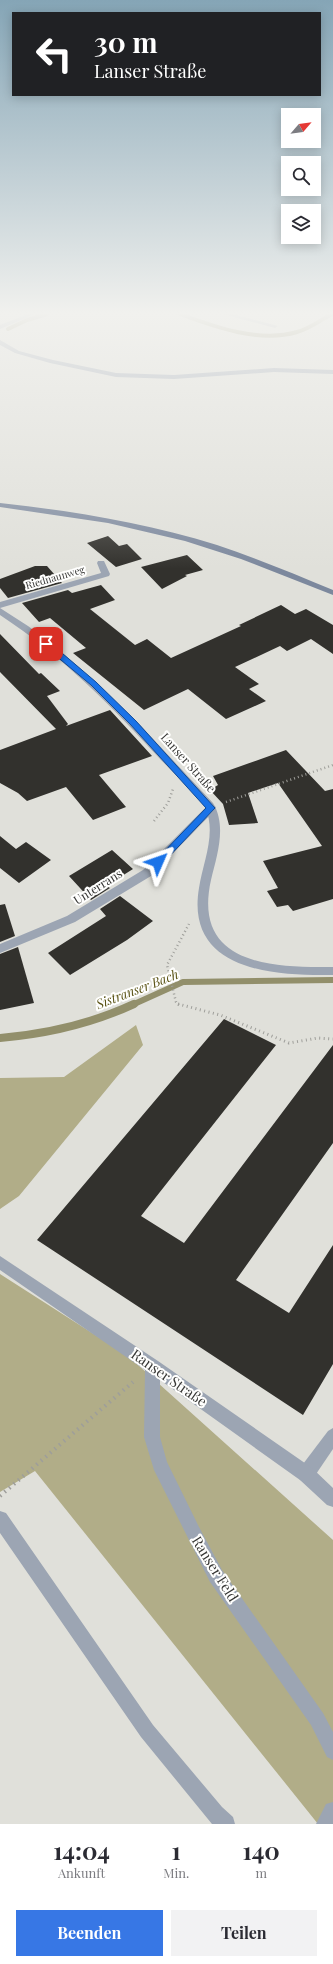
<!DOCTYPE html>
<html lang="de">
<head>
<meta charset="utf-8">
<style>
  body { margin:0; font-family:"Playfair Display",serif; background:#f2f2f3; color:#2b2b33; height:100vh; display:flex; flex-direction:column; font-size:15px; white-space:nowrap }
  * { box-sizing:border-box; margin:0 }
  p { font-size:13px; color:#7c7c81 }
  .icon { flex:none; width:22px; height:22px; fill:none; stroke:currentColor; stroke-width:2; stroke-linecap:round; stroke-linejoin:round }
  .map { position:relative; height:1824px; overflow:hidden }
  .panel { display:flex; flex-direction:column; background:#fff; flex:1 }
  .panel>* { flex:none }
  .banner { position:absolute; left:12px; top:12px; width:309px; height:84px; border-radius:0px; box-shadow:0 2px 10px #0003; background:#202124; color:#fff; overflow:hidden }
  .needle { width:26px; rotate:62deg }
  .fabs { position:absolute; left:281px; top:108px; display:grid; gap:8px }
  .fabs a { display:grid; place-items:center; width:40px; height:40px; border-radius:0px; background:#fff; box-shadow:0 2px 10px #0003; font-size:20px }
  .pin { position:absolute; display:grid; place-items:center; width:34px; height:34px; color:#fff; margin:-17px; border-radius:8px; box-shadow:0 2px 6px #0006 }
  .me { position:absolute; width:44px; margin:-22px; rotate:47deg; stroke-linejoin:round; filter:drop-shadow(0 0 3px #0008) }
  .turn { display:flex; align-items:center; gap:14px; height:84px; padding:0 16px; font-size:18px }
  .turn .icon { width:52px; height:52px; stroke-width:2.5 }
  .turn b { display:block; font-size:28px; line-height:34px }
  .eta { display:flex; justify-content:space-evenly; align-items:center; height:68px; text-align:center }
  .eta b { font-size:24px; font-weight:700; line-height:28px }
  .cta { display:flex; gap:8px; margin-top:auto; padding:8px 16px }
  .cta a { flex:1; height:46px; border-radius:0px; background:#3777e5; color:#fff; font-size:16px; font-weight:700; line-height:46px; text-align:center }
  .cta a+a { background:#f2f2f3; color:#2b2b33 }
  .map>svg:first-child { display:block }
</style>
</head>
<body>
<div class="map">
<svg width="333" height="1824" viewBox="0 0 333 1824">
  <rect width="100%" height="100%" fill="#e0e0da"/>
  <!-- forest -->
  <g fill="#b1ad88">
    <polygon points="136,1025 143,1045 19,1196 0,1209 0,1078 64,1077"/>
    <polygon points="0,1274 128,1356 333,1540 333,1824 318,1824 35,1471 0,1492"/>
  </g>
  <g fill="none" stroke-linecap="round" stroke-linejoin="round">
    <!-- stream-far2 -->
    <g stroke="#928f6b" stroke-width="4">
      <path d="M180,314c35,13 79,29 117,18 12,-3 24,-12 35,-18"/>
      <polyline points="8,329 27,320 47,314"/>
    </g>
    <!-- stream-far1 -->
    <polyline stroke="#928f6b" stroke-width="6" points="132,1005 183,982 333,980"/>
    <!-- stream -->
    <path stroke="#928f6b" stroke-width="8" d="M0,1038c47,-4 91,-14 134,-34"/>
  </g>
  <!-- building -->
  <g fill="#32312d">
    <polygon points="108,536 119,546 127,544 142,559 116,567 87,543"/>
    <polygon points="187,555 203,570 185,575 187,576 162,589 141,567"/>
    <polygon points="35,566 47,566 62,583 8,598 0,588 0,579"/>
    <polygon points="101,585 115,600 90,609 135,645 147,639 171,658 241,626 239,625 281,605 295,614 306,609 333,625 333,654 311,639 287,651 280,646 235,667 259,684 249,689 266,701 226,719 188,689 144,710 73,653 86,648 50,618 39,622 22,603 68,590 72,593"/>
    <polygon points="0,634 39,674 41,673 60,691 47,696 68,724 66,726 110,710 152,756 99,775 126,807 93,820 66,787 27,801 18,793 0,783 0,750 56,729 0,672"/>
    <polygon points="286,750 325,791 333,789 333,899 293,911 288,905 277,907 267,891 278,888 263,861 322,846 278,783 248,793 258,823 229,825 223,804 210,790 218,785 213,776"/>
    <polygon points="0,836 16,849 26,842 51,860 19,883 0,868"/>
    <polygon points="112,850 133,869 106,886 110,888 91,900 69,876"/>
    <polygon points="120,896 153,921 127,940 70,975 48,953 106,916 100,909"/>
    <polygon points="5,904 15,936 0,942 0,905"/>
    <polygon points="18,947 34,1003 0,1010 0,954"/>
    <polygon points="224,1019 276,1045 141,1216 184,1243 333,1045 333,1143 236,1280 289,1313 333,1245 333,1364 303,1415 37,1240"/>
  </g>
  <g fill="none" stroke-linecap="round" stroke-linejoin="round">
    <!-- path-far2 -->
    <g stroke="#9e9e9a" stroke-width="2.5" stroke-dasharray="1 3" stroke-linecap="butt">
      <polyline points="226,802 333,765"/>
      <polyline points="154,821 168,803 173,789"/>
      <polyline points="179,1005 176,1002 167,965 189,924"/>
    </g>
    <!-- path-far1 -->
    <polyline stroke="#9e9e9a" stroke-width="3" stroke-dasharray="1 3.5" stroke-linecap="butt" points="178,1004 220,1015 289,1043 318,1038 333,1039"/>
    <!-- path -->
    <polyline stroke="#9e9e9a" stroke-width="4" stroke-dasharray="1.5 4.5" stroke-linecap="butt" points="0,1496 133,1382"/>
    <!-- service -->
    <g fill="#9ca5b3" fill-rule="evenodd">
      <polygon points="211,805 215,806 216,808 215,810 151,876 75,922 0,953 0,944 67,916 143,870 207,806"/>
      <polygon points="333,1428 333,1449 312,1480 306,1482 300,1480 298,1474 300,1468 328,1431"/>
    </g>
    <!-- minor -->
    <g fill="#9ca5b3" fill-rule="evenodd">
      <polygon points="28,314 35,314 0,329 0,325"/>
      <polygon points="223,314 232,314 278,326 275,328"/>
      <polygon points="0,340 19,351 53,360 116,373 174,375 274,368 333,370 333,374 274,372 174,379 116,377 50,363 15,353 0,345"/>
      <polygon points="98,561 104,561 110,574 109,576 0,608 0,602 101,573 97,563"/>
      <path d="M0,608l28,18 24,18 46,40 43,42 72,77c14,23 4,52 -2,77 -19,85 61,88 122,87v8c-59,1 -148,-4 -134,-87 4,-26 18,-55 6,-81 -13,-17 -29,-32 -44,-47 -49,-54 -100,-105 -161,-145z"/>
      <polygon points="0,1256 158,1361 312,1468 333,1488 333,1507 327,1505 300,1480 160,1380 160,1437 167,1462 199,1527 222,1570 323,1713 333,1732 333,1760 327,1757 311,1725 210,1582 154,1470 144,1437 145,1370 0,1270"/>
      <polygon points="0,1511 6,1513 153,1725 222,1807 233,1817 235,1824 212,1824 141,1737 0,1533"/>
      <polygon points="333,1802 333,1824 316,1824 326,1804"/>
    </g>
    <!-- secondary -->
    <path fill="#7c889d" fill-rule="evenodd" d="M0,503c73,8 146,20 217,42 39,13 78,29 116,45v5l-92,-36 -56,-18 -77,-18 -108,-16z"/>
  </g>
  <!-- sky -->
  <linearGradient id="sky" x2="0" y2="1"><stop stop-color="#85a5b6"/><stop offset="0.55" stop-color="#f1f1ee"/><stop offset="1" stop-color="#f1f1ee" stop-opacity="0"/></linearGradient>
  <rect width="333" height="569" fill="url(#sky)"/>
  <!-- route -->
  <polygon fill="#1a73e8" stroke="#114b97" points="43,642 49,642 96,682 136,721 215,808 161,865 158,866 154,862 206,808 130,724 91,685 43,645"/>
  <g text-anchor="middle" stroke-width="4" stroke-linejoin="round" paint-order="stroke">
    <!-- far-street labels -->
    <g font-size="10" fill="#363634" stroke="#fffffe">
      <text transform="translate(55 577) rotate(-16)" y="4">Riednaunweg</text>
    </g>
    <!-- street labels -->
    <g font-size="12" fill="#363634" stroke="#fffffe">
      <text transform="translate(188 763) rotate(48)" y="4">Lanser Straße</text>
      <text transform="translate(98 887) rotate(-32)" y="4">Unterrans</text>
    </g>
    <!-- water labels -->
    <g font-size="13" font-style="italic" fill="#5a5315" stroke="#fffffe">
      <text transform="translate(137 989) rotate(-21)" y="5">Sistranser Bach</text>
    </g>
    <!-- near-street labels -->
    <g font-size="14" fill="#363634" stroke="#fffffe">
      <text transform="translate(169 1378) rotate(35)" y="5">Ranser Straße</text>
      <text transform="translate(215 1569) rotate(58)" y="5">Ranser Feld</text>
    </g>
  </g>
</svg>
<div class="fabs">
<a><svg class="needle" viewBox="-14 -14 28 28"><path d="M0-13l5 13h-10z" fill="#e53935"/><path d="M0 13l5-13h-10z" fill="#7c7c81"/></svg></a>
<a><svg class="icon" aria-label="search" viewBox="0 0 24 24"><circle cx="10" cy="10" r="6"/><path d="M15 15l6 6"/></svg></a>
<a><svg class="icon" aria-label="layers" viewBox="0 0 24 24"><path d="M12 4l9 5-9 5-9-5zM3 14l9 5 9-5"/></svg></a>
</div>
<div class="pin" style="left:46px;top:644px;background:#d93025"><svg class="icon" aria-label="arrive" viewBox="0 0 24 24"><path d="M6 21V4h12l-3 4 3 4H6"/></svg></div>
<svg class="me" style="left:158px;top:862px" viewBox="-20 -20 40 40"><path d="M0-17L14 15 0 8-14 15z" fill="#1a73e8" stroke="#fff" stroke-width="4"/></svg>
<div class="banner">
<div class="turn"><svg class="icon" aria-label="left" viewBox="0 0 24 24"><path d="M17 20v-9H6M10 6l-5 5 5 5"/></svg><div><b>30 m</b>Lanser Straße</div></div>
</div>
</div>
<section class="panel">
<div class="eta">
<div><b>14:04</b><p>Ankunft</p></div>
<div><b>1</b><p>Min.</p></div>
<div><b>140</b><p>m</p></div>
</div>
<div class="cta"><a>Beenden</a><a>Teilen</a></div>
</section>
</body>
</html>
